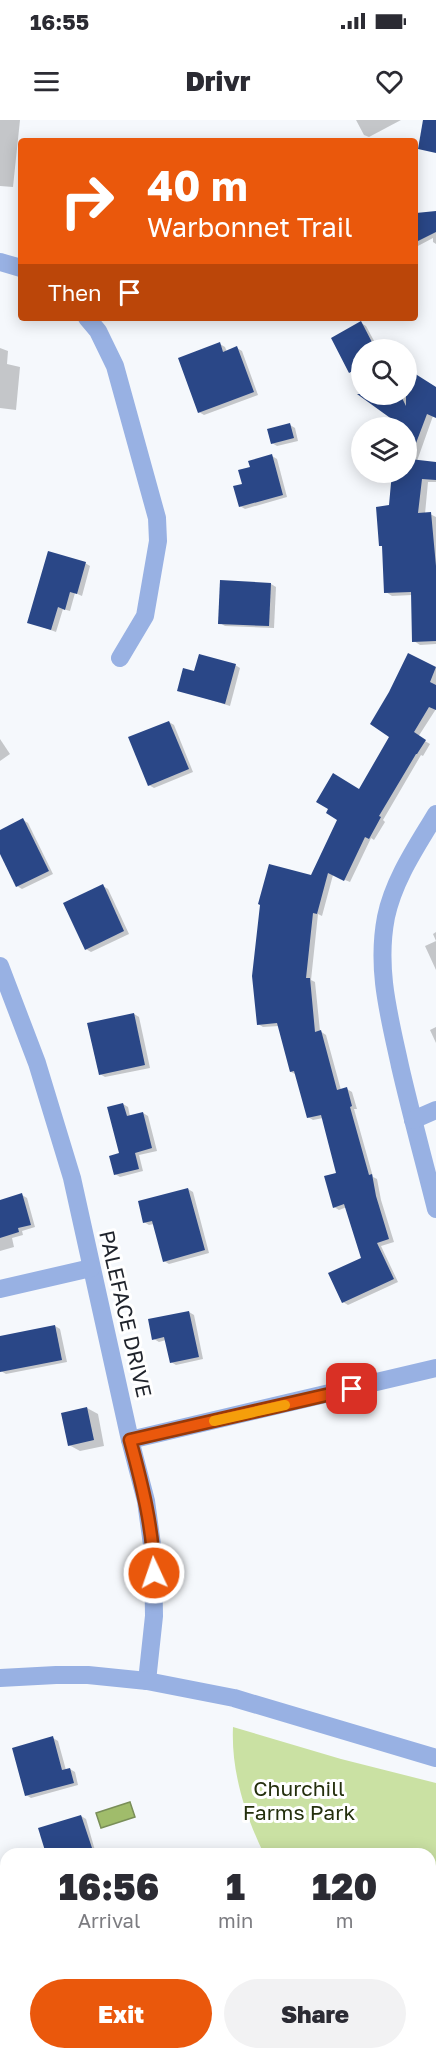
<!DOCTYPE html>
<html lang="en">
<head>
<meta charset="utf-8">
<style>
  body { margin:0; font-family:"Golos Text",sans-serif; background:#f2f2f3; color:#2b2b33; height:100vh; display:flex; flex-direction:column; font-size:22px; white-space:nowrap }
  * { box-sizing:border-box; margin:0 }
  p { font-size:20px; color:#7c7c81 }
  .icon { flex:none; width:33px; height:33px; fill:none; stroke:currentColor; stroke-width:2; stroke-linecap:round; stroke-linejoin:round }
  .map { position:relative; flex:1; overflow:hidden }
  .panel { position:absolute; left:0px; top:1728px; width:436px; height:212px; display:flex; flex-direction:column; background:#fff; border-radius:18px 18px 0 0; box-shadow:0 3px 15px #0003 }
  .panel>* { flex:none }
  .guide { position:absolute; left:18px; top:18px; width:400px; height:183px; border-radius:6px; box-shadow:0 3px 15px #0003; background:#ea580c; color:#fff; overflow:hidden }
  .fabs { position:absolute; left:351px; top:219px; display:grid; gap:12px }
  .fabs a { display:grid; place-items:center; width:66px; height:66px; border-radius:50%; background:#fff; box-shadow:0 3px 15px #0003; font-size:30px }
  .pin { position:absolute; display:grid; place-items:center; width:51px; height:51px; color:#fff; margin:-26px; border-radius:12px; box-shadow:0 3px 9px #0006 }
  .me { position:absolute; width:66px; margin:-33px; rotate:357deg; stroke-linejoin:round; filter:drop-shadow(0 0 4px #0008) }
  .turn { display:flex; align-items:center; gap:21px; height:126px; padding:0 30px; font-size:27px }
  .turn .icon { width:78px; height:78px; stroke-width:2.5 }
  .turn b { display:block; font-size:42px; line-height:51px }
  .then { display:flex; align-items:center; height:57px; padding:0 30px; background:#0003; gap:12px; font-size:22px }
  .eta { display:flex; justify-content:space-evenly; align-items:center; height:102px; text-align:center }
  .eta b { font-size:36px; font-weight:800; line-height:42px }
  .primary-button { display:flex; gap:12px; margin-top:auto; padding:12px 30px }
  .primary-button a { flex:1; height:69px; border-radius:36px; background:#ea580c; color:#fff; font-size:24px; font-weight:800; line-height:69px; text-align:center }
  .primary-button a+a { background:#f2f2f3; color:#2b2b33 }
  .status { display:flex; justify-content:space-between; align-items:center; height:42px; padding:0 30px; background:#fff; direction:ltr }
  .status svg { height:16px; fill:currentColor }
  header { display:flex; justify-content:space-between; align-items:center; height:78px; padding:0 30px; background:#fff; font-size:27px; font-weight:800 }
  .map>svg:first-child { display:block }
</style>
</head>
<body>
<div class="status"><b>16:55</b><svg viewBox="0 0 49 12"><path d="M0 12V9h3v3zM5 12V6h3v6zM10 12V3h3v9zM15 12V0h3v12zM26 1h20v11H26zM47 4h2v5h-2z"/></svg></div>
<header><svg class="icon" aria-label="menu" viewBox="0 0 24 24"><path d="M4 6h16M4 12h16M4 18h16"/></svg>Drivr<svg class="icon" aria-label="heart" viewBox="0 0 24 24"><path d="M12 20l-8-8c-3-5 5-10 8-4 3-6 11-1 8 4z"/></svg></header>
<div class="map">
<svg width="436" height="1939" viewBox="0 0 436 1939">
  <rect width="100%" height="100%" fill="#f5f8fc"/>
  <!-- green -->
  <path fill="#cae1a3" d="M233,1607l108,32 95,24v262l-6,-5v-186h-166c-19,-39 -33,-83 -31,-127z"/>
  <!-- water -->
  <polygon fill="#a0bc6b" stroke="#798e58" stroke-width="1.5" points="130,1682 135,1697 101,1708 96,1693"/>
  <!-- shadow -->
  <g fill="#0003">
    <polygon points="0,0 20,0 13,67 0,66"/>
    <polygon points="356,0 401,0 369,17 364,15"/>
    <polygon points="436,93 436,124 433,122 433,118 416,127 416,94"/>
    <polygon points="361,203 366,206 379,230 362,230 362,252 356,255 351,252"/>
    <polygon points="220,224 225,227 227,232 237,228 242,231 258,275 204,295 199,292"/>
    <polygon points="0,228 8,231 7,244 20,247 16,290 0,288"/>
    <polygon points="436,269 436,297 433,296 417,341 436,343 436,362 428,362 425,394 430,394 436,397 436,524 420,525 414,521 412,475 392,476 386,472 390,387 406,352 406,308 395,300 369,274 406,274"/>
    <polygon points="290,305 295,308 298,321 277,326 272,323"/>
    <polygon points="272,336 277,339 287,377 245,389 240,386 244,365 252,348"/>
    <polygon points="85,443 90,446 82,476 75,473 70,491 63,489 56,512 29,502"/>
    <polygon points="271,464 276,467 274,508 225,506 220,503"/>
    <polygon points="409,535 436,548 436,589 418,617 430,624 423,636 421,635 383,700 385,702 374,720 371,718 350,762 333,755 322,796 318,794 311,860 315,862 320,911 326,915 341,970 347,969 352,972 357,989 354,989 373,1057 377,1059 381,1080 394,1122 381,1126 398,1162 348,1185 343,1182 362,1139 347,1087 339,1090 334,1087 338,1054 323,998 313,1000 308,997 297,955 291,952 279,906 263,907 258,904 312,757 391,616 391,573"/>
    <polygon points="235,545 240,548 230,586 179,570 196,553"/>
    <polygon points="169,602 174,605 193,652 154,668 149,665"/>
    <polygon points="0,619 10,634 0,641"/>
    <polygon points="23,700 28,703 53,754 22,769 17,766 0,731 0,711"/>
    <polygon points="103,766 108,769 129,814 91,832 86,829"/>
    <polygon points="436,812 436,850 425,826 436,821 433,814"/>
    <polygon points="134,894 139,897 150,948 105,957 100,954"/>
    <polygon points="436,907 436,923 430,910"/>
    <polygon points="123,984 128,987 130,996 143,993 148,996 157,1031 139,1035 143,1051 120,1057 115,1054 121,1034"/>
    <polygon points="188,1069 193,1072 209,1133 169,1144 164,1141 154,1104 149,1105 144,1102"/>
    <polygon points="22,1075 27,1078 35,1107 22,1111 23,1115 12,1118 14,1127 0,1131 0,1081"/>
    <polygon points="189,1192 194,1195 203,1239 176,1245 171,1242 166,1220 159,1222 154,1219"/>
    <polygon points="55,1206 60,1209 67,1242 6,1254 1,1251 0,1217"/>
    <polygon points="87,1288 98,1294 104,1326 80,1331 69,1325"/>
    <polygon points="53,1618 58,1621 66,1650 70,1649 75,1652 78,1665 31,1678 26,1675"/>
    <polygon points="81,1696 86,1699 96,1734 47,1734"/>
    <polygon points="131,1934 196,1934 187,1939 125,1939 124,1938"/>
  </g>
  <!-- building -->
  <g fill="#2a4787">
    <polygon points="423,0 436,0 436,33 418,29"/>
    <polygon points="436,91 436,112 416,122 416,93"/>
    <polygon points="361,201 376,230 362,230 362,246 349,253 331,218"/>
    <polygon points="220,222 223,232 237,226 254,272 198,293 178,238"/>
    <polygon points="406,248 436,267 436,298 427,294 410,339 436,342 436,360 422,359 418,393 431,392 436,446 436,521 412,522 411,472 384,473 382,426 379,426 376,387 389,385 392,352 406,352 406,308 388,308 393,300 357,274 400,274 406,286"/>
    <polygon points="290,303 294,318 271,324 267,309"/>
    <polygon points="272,334 283,375 239,387 233,366 242,364 238,350 250,347 248,341"/>
    <polygon points="48,431 86,442 77,474 70,472 65,490 58,487 51,510 27,503"/>
    <polygon points="220,460 271,463 269,506 218,504"/>
    <polygon points="408,533 436,547 430,562 436,565 436,590 429,587 414,612 426,620 417,634 416,634 379,696 381,697 369,719 365,717 344,761 328,753 317,794 313,793 306,858 310,858 315,912 321,910 337,970 347,967 352,986 350,987 369,1055 372,1054 376,1076 389,1119 377,1123 394,1159 342,1183 328,1153 361,1138 344,1084 333,1088 324,1056 336,1053 321,995 307,998 294,951 290,952 277,903 257,905 252,856 260,785 258,784 269,744 311,755 337,700 326,693 328,689 316,682 333,653 359,669 389,617 370,604 389,572"/>
    <polygon points="199,534 236,544 225,584 177,571 183,548 194,551"/>
    <polygon points="169,601 189,649 148,666 128,617"/>
    <polygon points="23,698 49,751 16,767 0,734 0,710"/>
    <polygon points="103,764 124,811 85,830 63,783"/>
    <polygon points="134,893 145,945 99,955 87,903"/>
    <polygon points="123,983 127,996 143,992 152,1028 135,1033 139,1049 114,1055 109,1036 119,1033 107,987"/>
    <polygon points="188,1068 205,1130 163,1142 152,1101 143,1103 138,1081"/>
    <polygon points="22,1073 31,1105 18,1108 19,1112 0,1118 0,1080"/>
    <polygon points="189,1191 199,1237 170,1243 164,1217 152,1220 148,1199"/>
    <polygon points="55,1205 62,1240 0,1252 0,1216"/>
    <polygon points="87,1287 94,1320 68,1326 61,1293"/>
    <polygon points="53,1616 62,1650 70,1648 74,1663 25,1676 12,1628"/>
    <polygon points="81,1695 94,1734 46,1734 38,1708"/>
  </g>
  <g fill="none" stroke-linecap="round" stroke-linejoin="round">
    <!-- street -->
    <g stroke="#98b1e3" stroke-width="18">
      <polyline points="0,142 21,148"/>
      <polyline points="87,198 98,211 115,246 157,398 158,421 145,496 120,538"/>
      <path d="M436,694c-19,32 -42,65 -50,103 -10,52 3,98 14,149 11,48 24,95 36,143"/>
      <polyline points="0,846 37,943 72,1058 130,1320 146,1381 153,1432 154,1496 147,1561"/>
      <polyline points="413,1000 436,990"/>
      <polyline points="0,1169 91,1148"/>
      <polyline points="130,1320 436,1248"/>
      <polyline points="0,1558 56,1555 88,1555 147,1561 234,1578 436,1638"/>
      <polyline points="0,1790 6,1809"/>
      <polyline points="51,1934 54,1939"/>
    </g>
  </g>
  <g fill="none" stroke-linecap="round" stroke-linejoin="round">
    <defs>
      <path id="route" d="M154,1453c-1,-45 -12,-89 -24,-133l222,-51"/>
    </defs>
    <!-- route casing -->
    <use href="#route" stroke="#983908" stroke-width="15"/>
    <!-- route -->
    <use href="#route" stroke="#ea580c" stroke-width="10"/>
    <!-- slow -->
    <polyline stroke="#f59e0b" stroke-width="10" points="214,1301 285,1285"/>
  </g>
  <g text-anchor="middle" stroke-width="6" stroke-linejoin="round" paint-order="stroke">
    <!-- street labels -->
    <g font-size="21" fill="#1f232b" stroke="#fff">
      <text transform="translate(125 1194) rotate(77)" y="7">PALEFACE DRIVE</text>
    </g>
    <!-- park labels -->
    <g font-size="21" fill="#242f0d" stroke="#fff">
      <text x="299" y="1676">Churchill<tspan x="299" dy="24">Farms Park</tspan></text>
    </g>
  </g>
</svg>
<div class="fabs">
<a><svg class="icon" aria-label="search" viewBox="0 0 24 24"><circle cx="10" cy="10" r="6"/><path d="M15 15l6 6"/></svg></a>
<a><svg class="icon" aria-label="layers" viewBox="0 0 24 24"><path d="M12 4l9 5-9 5-9-5zM3 14l9 5 9-5"/></svg></a>
</div>
<div class="pin" style="left:352px;top:1269px;background:#d93025"><svg class="icon" aria-label="arrive" viewBox="0 0 24 24"><path d="M6 21V4h12l-3 4 3 4H6"/></svg></div>
<svg class="me" style="left:154px;top:1453px" viewBox="-20 -20 40 40"><circle r="17" fill="#ea580c" stroke="#fff" stroke-width="3"/><path d="M0-11L8 9 0 5-8 9z" fill="#fff"/></svg>
<div class="guide">
<div class="turn"><svg class="icon" aria-label="right" viewBox="0 0 24 24"><path d="M7 20v-9h11M14 6l5 5-5 5"/></svg><div><b>40 m</b>Warbonnet Trail</div></div>
<div class="then">Then<svg class="icon" aria-label="arrive" viewBox="0 0 24 24"><path d="M6 21V4h12l-3 4 3 4H6"/></svg></div>
</div>
<section class="panel">
<div class="eta">
<div><b>16:56</b><p>Arrival</p></div>
<div><b>1</b><p>min</p></div>
<div><b>120</b><p>m</p></div>
</div>
<div class="primary-button"><a>Exit</a><a>Share</a></div>
</section>
</div>
</body>
</html>
